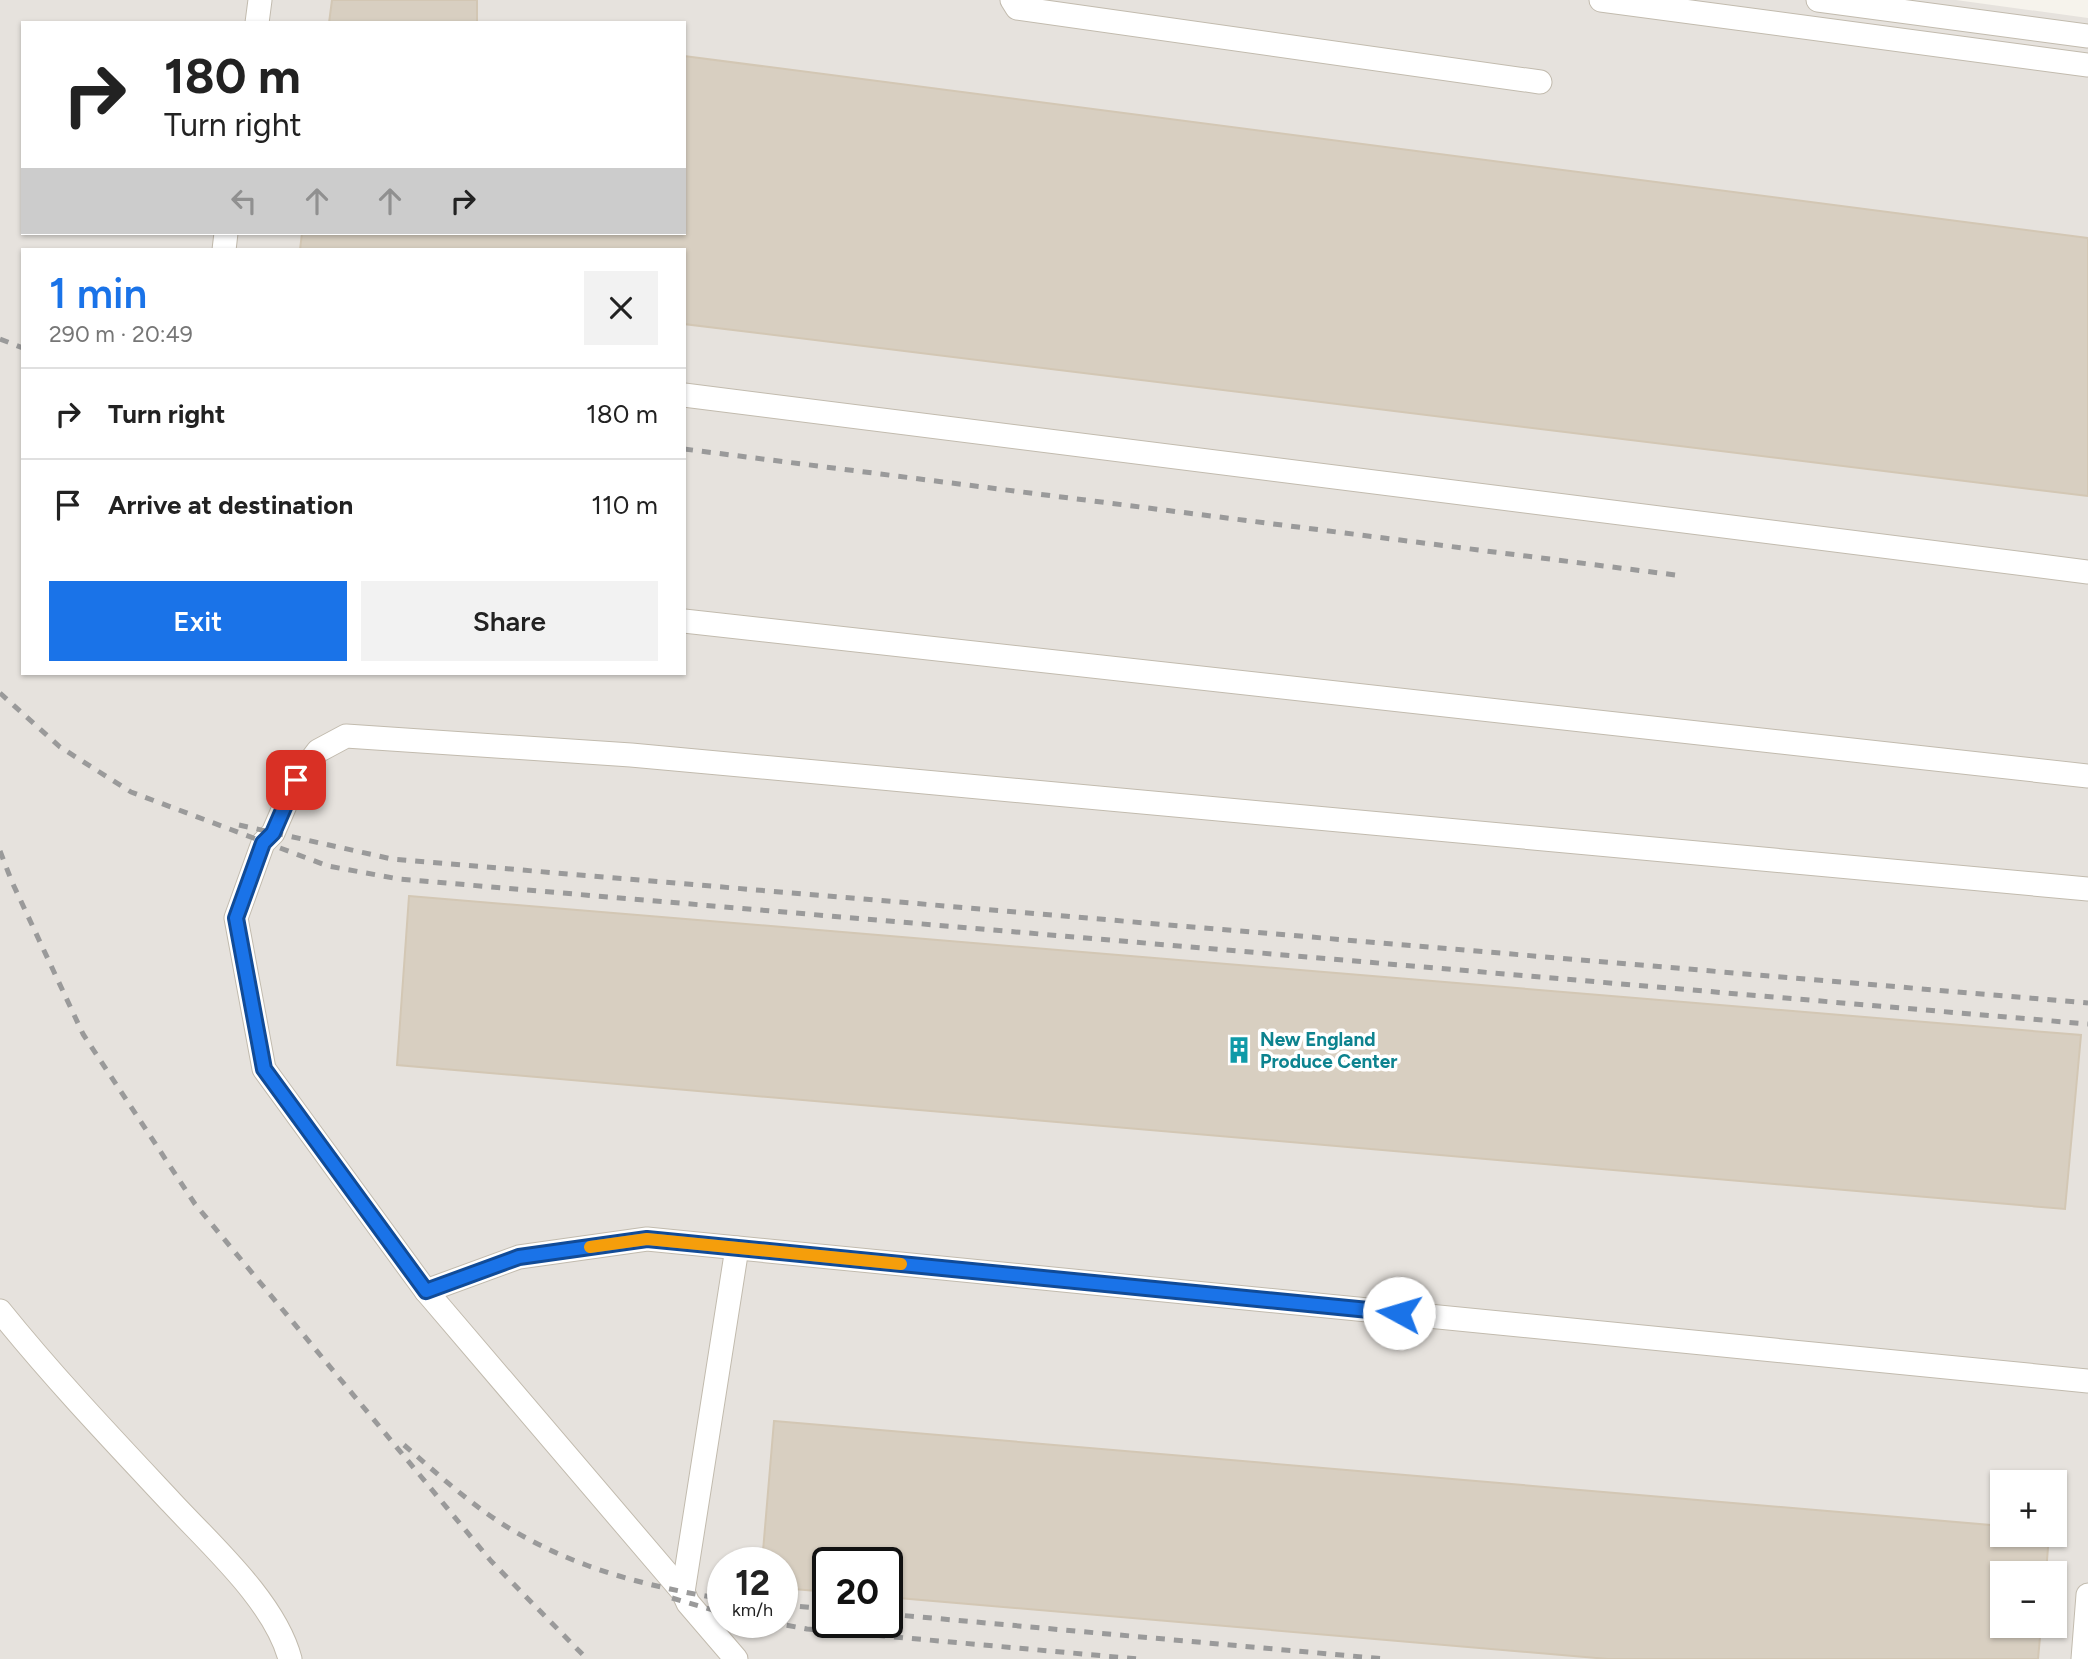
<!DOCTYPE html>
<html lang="en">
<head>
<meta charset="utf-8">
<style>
  body { margin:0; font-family:Figtree,sans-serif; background:#f2f2f2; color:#222; height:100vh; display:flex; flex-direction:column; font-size:26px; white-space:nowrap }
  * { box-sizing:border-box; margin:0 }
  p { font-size:23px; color:#767676 }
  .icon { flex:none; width:38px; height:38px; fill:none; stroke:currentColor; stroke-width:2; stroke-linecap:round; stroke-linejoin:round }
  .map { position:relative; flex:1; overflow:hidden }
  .sheet { position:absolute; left:21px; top:248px; width:665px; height:427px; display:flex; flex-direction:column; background:#fff; border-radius:0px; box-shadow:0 2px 5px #0004 }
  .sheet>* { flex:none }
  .top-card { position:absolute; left:21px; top:21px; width:665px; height:214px; border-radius:0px; box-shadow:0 2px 5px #0004; background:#fff; color:#222; overflow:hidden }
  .tools { position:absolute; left:1990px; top:1470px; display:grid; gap:14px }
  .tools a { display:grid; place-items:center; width:77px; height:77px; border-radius:0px; background:#fff; box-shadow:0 2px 5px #0004; font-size:35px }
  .speed { position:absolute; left:707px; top:1547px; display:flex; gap:14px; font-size:35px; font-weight:700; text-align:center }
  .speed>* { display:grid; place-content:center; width:91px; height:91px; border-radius:50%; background:#fff; box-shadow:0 2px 5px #0004; line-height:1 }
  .speed small { font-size:18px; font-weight:400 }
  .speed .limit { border:4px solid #111; border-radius:10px; background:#fff; color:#111 }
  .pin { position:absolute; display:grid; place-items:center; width:60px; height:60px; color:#fff; margin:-30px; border-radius:14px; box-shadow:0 4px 10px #0006 }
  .me { position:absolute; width:77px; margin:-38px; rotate:276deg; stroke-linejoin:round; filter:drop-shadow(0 0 5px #0008) }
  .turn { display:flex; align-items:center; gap:24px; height:147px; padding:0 28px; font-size:32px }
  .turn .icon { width:91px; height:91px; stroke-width:2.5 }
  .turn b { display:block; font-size:49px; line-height:60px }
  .lanes { display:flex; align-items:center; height:66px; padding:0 28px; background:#0003; justify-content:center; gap:35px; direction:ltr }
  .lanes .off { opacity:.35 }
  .round { display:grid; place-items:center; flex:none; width:74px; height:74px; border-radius:0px; background:#f2f2f2 }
  .overview { display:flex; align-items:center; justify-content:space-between; height:119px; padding:0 28px }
  h1 { font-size:42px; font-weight:600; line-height:52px; color:#1a73e8 }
  .action { display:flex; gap:14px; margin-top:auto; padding:14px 28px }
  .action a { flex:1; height:80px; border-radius:0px; background:#1a73e8; color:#fff; font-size:28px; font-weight:600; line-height:80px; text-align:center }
  .action a+a { background:#f2f2f2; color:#222 }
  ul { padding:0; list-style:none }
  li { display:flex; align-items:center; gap:21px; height:91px; padding:0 28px; border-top:2px solid #e0e0e0 }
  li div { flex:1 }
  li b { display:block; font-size:26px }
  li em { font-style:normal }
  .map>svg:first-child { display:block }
</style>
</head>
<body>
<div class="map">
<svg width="2088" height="1659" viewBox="0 0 2088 1659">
  <rect width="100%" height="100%" fill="#f6f3ec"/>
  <!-- industrial -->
  <path fill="#e6e2dd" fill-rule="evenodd" d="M0,0h1956l132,18v1641h-2088zM23,23h661v210h-661zM23,250h661v424h-661zM2002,1482h52v53h-52zM723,1563h59v59h-59zM828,1563h59v59h-59zM2002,1573h52v53h-52z"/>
  <!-- building -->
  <g fill="#d8cfc1" stroke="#d3c7b4" stroke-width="2">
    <polygon points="332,0 477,0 477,23 329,23"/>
    <polygon points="684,56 2088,238 2088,496 684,324 684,250 300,250 302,233 684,233"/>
    <polygon points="409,896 2081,1035 2065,1209 397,1065"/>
    <polygon points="774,1421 2002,1526 2002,1535 2049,1535 2046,1573 2002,1573 2002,1626 2041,1626 2038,1659 1608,1659 887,1597 887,1563 828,1563 828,1592 782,1588 782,1563 762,1563"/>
  </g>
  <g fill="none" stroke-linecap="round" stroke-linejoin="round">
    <defs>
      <g id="service">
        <polyline points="1012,0 1017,8 1540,82"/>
        <polyline points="1601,0 2088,65"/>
        <polyline points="1818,0 2088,36"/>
        <polyline points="257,23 260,0"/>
        <polyline points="224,250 226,233"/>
        <polyline points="684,395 2088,572"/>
        <polyline points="684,621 2088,776"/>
        <polyline points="426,1291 519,1257 647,1239 2088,1381"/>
        <path d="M0,1311c54,67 113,129 172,192 39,42 103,99 118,156"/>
        <polyline points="683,1592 737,1248"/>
        <polyline points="736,1659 688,1603 683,1592 426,1291 264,1069 236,918 263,843 273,833 296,780 318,751 346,736 631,755 2088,889"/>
        <polyline points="2083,1659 2088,1595"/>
      </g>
    </defs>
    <!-- service casing -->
    <use href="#service" stroke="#c2bbae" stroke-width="25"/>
    <!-- service -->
    <use href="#service" stroke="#fff" stroke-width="23"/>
    <!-- rail -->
    <g stroke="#9a9a9a" stroke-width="5" stroke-dasharray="9 9" stroke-linecap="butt">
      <polyline points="0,339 23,348"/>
      <polyline points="684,449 1683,576"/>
      <polyline points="0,693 60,747 131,792 328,866 399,879 2088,1024"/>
      <polyline points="239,825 392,859 2088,1003"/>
      <polyline points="0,851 12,882 83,1034 195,1204 491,1561 587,1659"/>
      <path d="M404,1445c35,30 70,63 110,86 64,38 136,56 209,68"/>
      <polyline points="672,1598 723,1613"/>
      <polyline points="782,1605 828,1609"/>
      <polyline points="887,1614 1385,1659"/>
      <polyline points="769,1622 807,1629 1138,1659"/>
    </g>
  </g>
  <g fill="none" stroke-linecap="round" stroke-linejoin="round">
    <defs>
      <polyline id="route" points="296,780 273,833 263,843 236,918 264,1069 426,1291 519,1257 647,1239 1399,1313"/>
    </defs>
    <!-- route casing -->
    <use href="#route" stroke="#114b97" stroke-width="18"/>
    <!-- route -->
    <use href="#route" stroke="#1a73e8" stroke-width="12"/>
    <!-- slow -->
    <polyline stroke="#f59e0b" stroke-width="12" points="590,1247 647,1239 901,1264"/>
  </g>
  <!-- icons -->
  <defs>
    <symbol id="building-bare" viewBox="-9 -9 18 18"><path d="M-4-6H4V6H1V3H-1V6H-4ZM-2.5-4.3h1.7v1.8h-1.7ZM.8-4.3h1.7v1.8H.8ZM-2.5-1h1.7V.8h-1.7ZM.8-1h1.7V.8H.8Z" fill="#0f9aa8" stroke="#fff" stroke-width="2.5" paint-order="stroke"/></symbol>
  </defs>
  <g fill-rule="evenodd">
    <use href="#building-bare" x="1220" y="1031" width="38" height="38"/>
  </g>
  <g text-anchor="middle" stroke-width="7" stroke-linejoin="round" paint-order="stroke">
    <!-- culture labels -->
    <g font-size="19" font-weight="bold" fill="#0d838f" stroke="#fff" text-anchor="start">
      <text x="1260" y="1046">New England<tspan x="1260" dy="22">Produce Center</tspan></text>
    </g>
  </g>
</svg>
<div class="tools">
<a>+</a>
<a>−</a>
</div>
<div class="speed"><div>12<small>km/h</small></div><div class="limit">20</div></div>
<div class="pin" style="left:296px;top:780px;background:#d93025"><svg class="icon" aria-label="arrive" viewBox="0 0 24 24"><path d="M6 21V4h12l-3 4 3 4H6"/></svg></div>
<svg class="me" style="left:1399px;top:1313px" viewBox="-20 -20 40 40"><circle r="19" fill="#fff"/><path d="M0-13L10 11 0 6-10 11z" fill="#1a73e8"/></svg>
<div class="top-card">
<div class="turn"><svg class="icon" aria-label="right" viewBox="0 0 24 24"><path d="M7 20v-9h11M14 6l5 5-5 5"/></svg><div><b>180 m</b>Turn right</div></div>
<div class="lanes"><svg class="icon off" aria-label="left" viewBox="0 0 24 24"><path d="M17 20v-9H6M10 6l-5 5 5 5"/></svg><svg class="icon off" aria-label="ahead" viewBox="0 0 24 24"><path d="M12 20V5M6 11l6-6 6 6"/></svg><svg class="icon off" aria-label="ahead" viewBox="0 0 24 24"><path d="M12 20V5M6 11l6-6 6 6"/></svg><svg class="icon" aria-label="right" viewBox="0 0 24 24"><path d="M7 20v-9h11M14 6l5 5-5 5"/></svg></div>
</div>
<section class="sheet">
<div class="overview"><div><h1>1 min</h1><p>290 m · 20:49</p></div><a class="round"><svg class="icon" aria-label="close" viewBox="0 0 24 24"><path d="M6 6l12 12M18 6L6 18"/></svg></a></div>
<ul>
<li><svg class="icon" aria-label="right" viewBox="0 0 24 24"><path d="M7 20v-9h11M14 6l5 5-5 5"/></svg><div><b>Turn right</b></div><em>180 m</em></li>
<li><svg class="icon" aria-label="arrive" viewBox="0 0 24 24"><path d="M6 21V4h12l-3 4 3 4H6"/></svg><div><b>Arrive at destination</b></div><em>110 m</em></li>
</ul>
<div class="action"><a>Exit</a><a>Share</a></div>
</section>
</div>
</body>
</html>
